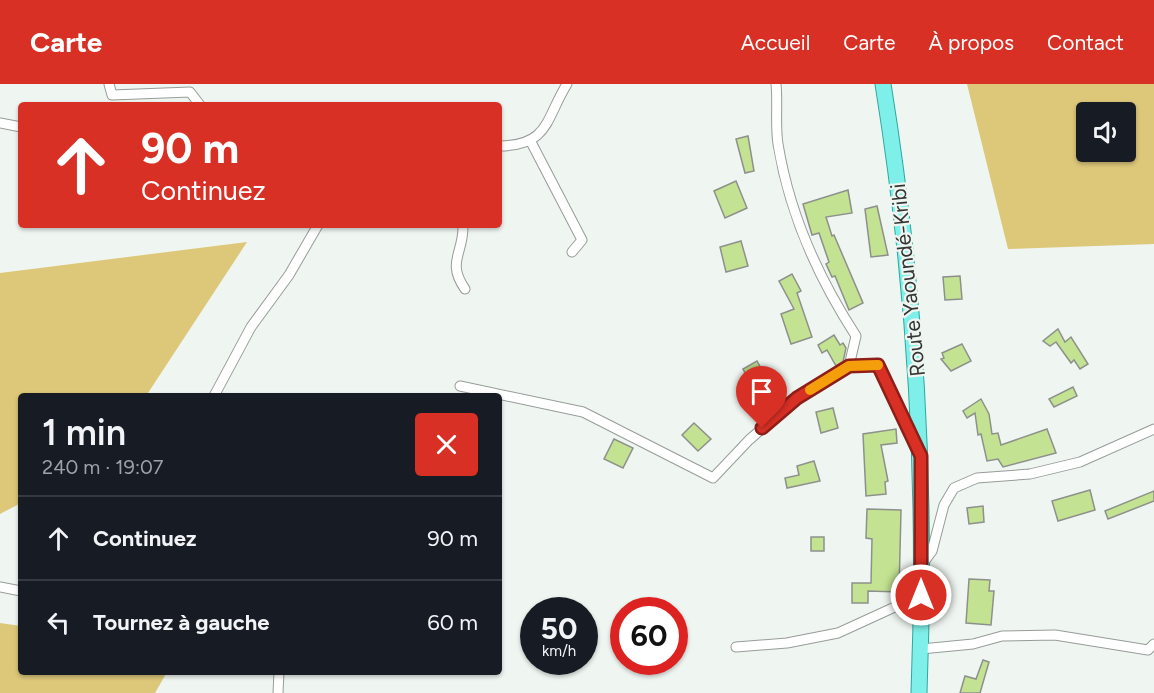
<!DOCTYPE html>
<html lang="fr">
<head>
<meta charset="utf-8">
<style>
  body { margin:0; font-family:Figtree,sans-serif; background:#20242c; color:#f1f3f6; height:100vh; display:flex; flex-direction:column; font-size:22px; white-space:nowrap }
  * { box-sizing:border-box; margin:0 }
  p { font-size:20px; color:#9ea1a6 }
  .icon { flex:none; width:33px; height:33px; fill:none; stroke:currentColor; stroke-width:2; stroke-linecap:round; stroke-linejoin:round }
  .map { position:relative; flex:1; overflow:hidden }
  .sheet { position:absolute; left:18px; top:309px; width:484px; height:282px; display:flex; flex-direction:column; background:#171b24; border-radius:6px; box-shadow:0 2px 4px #0004 }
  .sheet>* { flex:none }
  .hud { position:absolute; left:18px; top:18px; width:484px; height:126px; border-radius:6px; box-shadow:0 2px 4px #0004; background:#d93025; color:#fff; overflow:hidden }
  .buttons { position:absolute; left:1076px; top:18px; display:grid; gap:12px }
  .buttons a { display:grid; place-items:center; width:60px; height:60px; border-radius:6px; background:#171b24; box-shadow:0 2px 4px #0004; font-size:30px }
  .speed { position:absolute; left:520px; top:513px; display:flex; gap:12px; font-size:30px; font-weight:700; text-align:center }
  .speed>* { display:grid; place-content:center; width:78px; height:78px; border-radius:50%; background:#171b24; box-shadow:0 2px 4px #0004; line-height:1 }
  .speed small { font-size:15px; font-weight:400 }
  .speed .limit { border:9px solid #d22; background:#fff; color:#111 }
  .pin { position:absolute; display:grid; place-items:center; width:51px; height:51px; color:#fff; margin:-62px -26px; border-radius:50% 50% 50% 0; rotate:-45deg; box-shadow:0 0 6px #0007 }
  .pin .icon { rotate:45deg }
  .me { position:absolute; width:66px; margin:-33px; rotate:0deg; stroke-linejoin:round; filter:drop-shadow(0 0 4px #0008) }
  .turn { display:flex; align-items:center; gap:21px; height:126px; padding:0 24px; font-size:27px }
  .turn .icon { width:78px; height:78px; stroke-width:2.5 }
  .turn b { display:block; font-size:42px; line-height:51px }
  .round { display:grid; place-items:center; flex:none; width:63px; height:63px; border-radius:6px; background:#20242c }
  .headline { display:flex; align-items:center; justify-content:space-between; height:102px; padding:0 24px }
  h1 { font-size:36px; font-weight:600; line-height:45px }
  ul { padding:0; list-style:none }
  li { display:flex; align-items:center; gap:18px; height:84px; padding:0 24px; border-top:2px solid #363941 }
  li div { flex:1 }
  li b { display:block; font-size:22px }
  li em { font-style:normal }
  header { display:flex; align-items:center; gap:36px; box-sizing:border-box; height:84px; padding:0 30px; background:#d93025; color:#fff }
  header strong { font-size:28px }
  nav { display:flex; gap:33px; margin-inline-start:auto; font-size:21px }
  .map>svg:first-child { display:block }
</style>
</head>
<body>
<header>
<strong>Carte</strong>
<nav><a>Accueil</a><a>Carte</a><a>À propos</a><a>Contact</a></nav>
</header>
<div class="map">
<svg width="1154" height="609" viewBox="0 0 1154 609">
  <rect width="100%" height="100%" fill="#eff5f1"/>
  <!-- green -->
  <g fill="#ddc779" fill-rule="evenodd">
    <path d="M967,0h187v160l-146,5zM1086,28h39v40h-39z"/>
    <polygon points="247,158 146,312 21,312 21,419 0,430 0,189"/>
    <polygon points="0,539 21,542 21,588 167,588 155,609 0,609"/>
  </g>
  <!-- building -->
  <g fill="#c3e292" stroke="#8e918b" stroke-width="1.5">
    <polygon points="748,52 754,87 745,89 736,55"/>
    <polygon points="736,97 747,124 725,134 714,107"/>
    <polygon points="848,106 852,129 826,133 832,152 834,151 863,219 849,226 835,192 832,193 826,180 829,178 819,149 812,151 803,120"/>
    <polygon points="877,122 888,171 871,173 865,125"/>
    <polygon points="741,157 748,182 726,188 720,163"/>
    <polygon points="792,190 801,207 797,209 812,253 791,260 781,230 794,225 779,197"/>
    <polygon points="960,192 962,215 945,216 943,193"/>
    <polygon points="1058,245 1065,258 1071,253 1088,280 1080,285 1074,276 1071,279 1056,258 1050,262 1043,257"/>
    <polygon points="834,251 840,261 843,259 846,264 843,278 836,282 827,266 822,269 818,261"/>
    <polygon points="962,260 971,277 951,287 941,275 944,274 942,269"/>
    <polygon points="757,277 768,297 754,305 743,285"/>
    <polygon points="1073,303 1077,312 1054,323 1049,315"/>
    <polygon points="981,315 989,330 992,350 998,349 1001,361 1047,345 1056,369 1003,383 998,375 987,377 981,350 978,351 975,329 967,334 963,327"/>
    <polygon points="833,324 838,344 821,349 816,328"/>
    <polygon points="694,339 711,355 698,367 682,351"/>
    <polygon points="896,345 897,359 881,361 888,397 885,398 886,410 866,412 863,350"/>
    <polygon points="614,355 633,364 623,384 604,375"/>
    <polygon points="814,377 820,397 787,404 785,394 799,391 797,382"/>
    <polygon points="1090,406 1095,426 1058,437 1052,417"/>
    <polygon points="1154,407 1154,417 1108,435 1105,427"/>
    <polygon points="983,422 984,438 969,440 967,424"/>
    <polygon points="867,425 901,426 899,508 868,507 868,519 852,519 852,499 871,499 872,455 866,454"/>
    <rect x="811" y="453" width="13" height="14"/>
    <polygon points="969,495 990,496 989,507 994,507 991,541 966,539"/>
    <polygon points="983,576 989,578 980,609 960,609 965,592 976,595"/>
  </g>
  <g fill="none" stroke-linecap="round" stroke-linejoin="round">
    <defs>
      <g id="street">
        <polyline points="109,0 112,11 190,8 200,21"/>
        <path d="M776,0c2,20 -1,41 2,60 11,68 41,135 78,192l-7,30"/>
        <polyline points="0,39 21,43"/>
        <polyline points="531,58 582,156 572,168"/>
        <path d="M500,62c49,-1 45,-26 67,-62"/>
        <path d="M463,141c1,28 -17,37 2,64"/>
        <polyline points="460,302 583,328 713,394 749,356 797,314 849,282 878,281 915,358"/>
        <polyline points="214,312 251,243 289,191 318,141"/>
        <polyline points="921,482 932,467 944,421 954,404 977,394 1030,390 1080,378 1154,345"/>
        <polyline points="0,503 21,507"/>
        <polyline points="736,563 787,559 838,549 921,511"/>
        <polyline points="921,565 973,560 1002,552 1055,551 1148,566 1154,560"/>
        <polyline points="278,609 279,588"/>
      </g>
      <path id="primary" d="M883,0c33,205 44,401 36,609"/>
    </defs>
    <!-- street casing -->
    <use href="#street" stroke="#979c98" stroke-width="11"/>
    <!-- primary casing -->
    <use href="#primary" stroke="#2ca8a0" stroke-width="17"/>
    <!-- street -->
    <use href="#street" stroke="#fff" stroke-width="9"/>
    <!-- primary -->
    <use href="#primary" stroke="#7ef0e9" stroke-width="15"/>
  </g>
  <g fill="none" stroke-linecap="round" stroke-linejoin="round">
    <defs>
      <polyline id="route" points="762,344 797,314 849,282 878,281 921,372 921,511"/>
    </defs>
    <!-- route casing -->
    <use href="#route" stroke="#8d1f18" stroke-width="15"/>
    <!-- route -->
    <use href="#route" stroke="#d93025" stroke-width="10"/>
    <!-- slow -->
    <polyline stroke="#f59e0b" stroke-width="10" points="810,306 849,282 878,281"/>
  </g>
  <g text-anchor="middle" stroke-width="4.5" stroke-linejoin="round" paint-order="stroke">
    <!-- street labels -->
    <g font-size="21" fill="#343635" stroke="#eff5f1">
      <text transform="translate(908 196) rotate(-96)" y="7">Route Yaoundé-Kribi</text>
    </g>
  </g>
</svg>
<div class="buttons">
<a><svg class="icon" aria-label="sound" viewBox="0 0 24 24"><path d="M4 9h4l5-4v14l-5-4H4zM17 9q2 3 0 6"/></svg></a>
</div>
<div class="speed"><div>50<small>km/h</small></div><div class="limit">60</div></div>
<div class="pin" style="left:762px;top:344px;background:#d93025"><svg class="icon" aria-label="arrive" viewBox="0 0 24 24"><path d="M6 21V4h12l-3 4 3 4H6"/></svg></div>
<svg class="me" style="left:921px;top:511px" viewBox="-20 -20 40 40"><circle r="17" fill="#d93025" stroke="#fff" stroke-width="3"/><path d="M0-11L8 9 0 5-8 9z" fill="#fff"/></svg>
<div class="hud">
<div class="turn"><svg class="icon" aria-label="ahead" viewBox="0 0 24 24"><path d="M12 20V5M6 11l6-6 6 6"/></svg><div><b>90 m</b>Continuez</div></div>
</div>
<section class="sheet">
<div class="headline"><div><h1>1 min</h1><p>240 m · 19:07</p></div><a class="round" style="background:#d93025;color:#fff"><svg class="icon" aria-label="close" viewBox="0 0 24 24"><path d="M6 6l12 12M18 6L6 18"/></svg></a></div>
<ul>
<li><svg class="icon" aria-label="ahead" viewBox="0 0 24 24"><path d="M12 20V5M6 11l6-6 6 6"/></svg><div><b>Continuez</b></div><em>90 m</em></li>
<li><svg class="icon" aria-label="left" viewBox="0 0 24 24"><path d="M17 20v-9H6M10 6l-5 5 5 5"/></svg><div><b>Tournez à gauche</b></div><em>60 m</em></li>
</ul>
</section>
</div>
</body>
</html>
